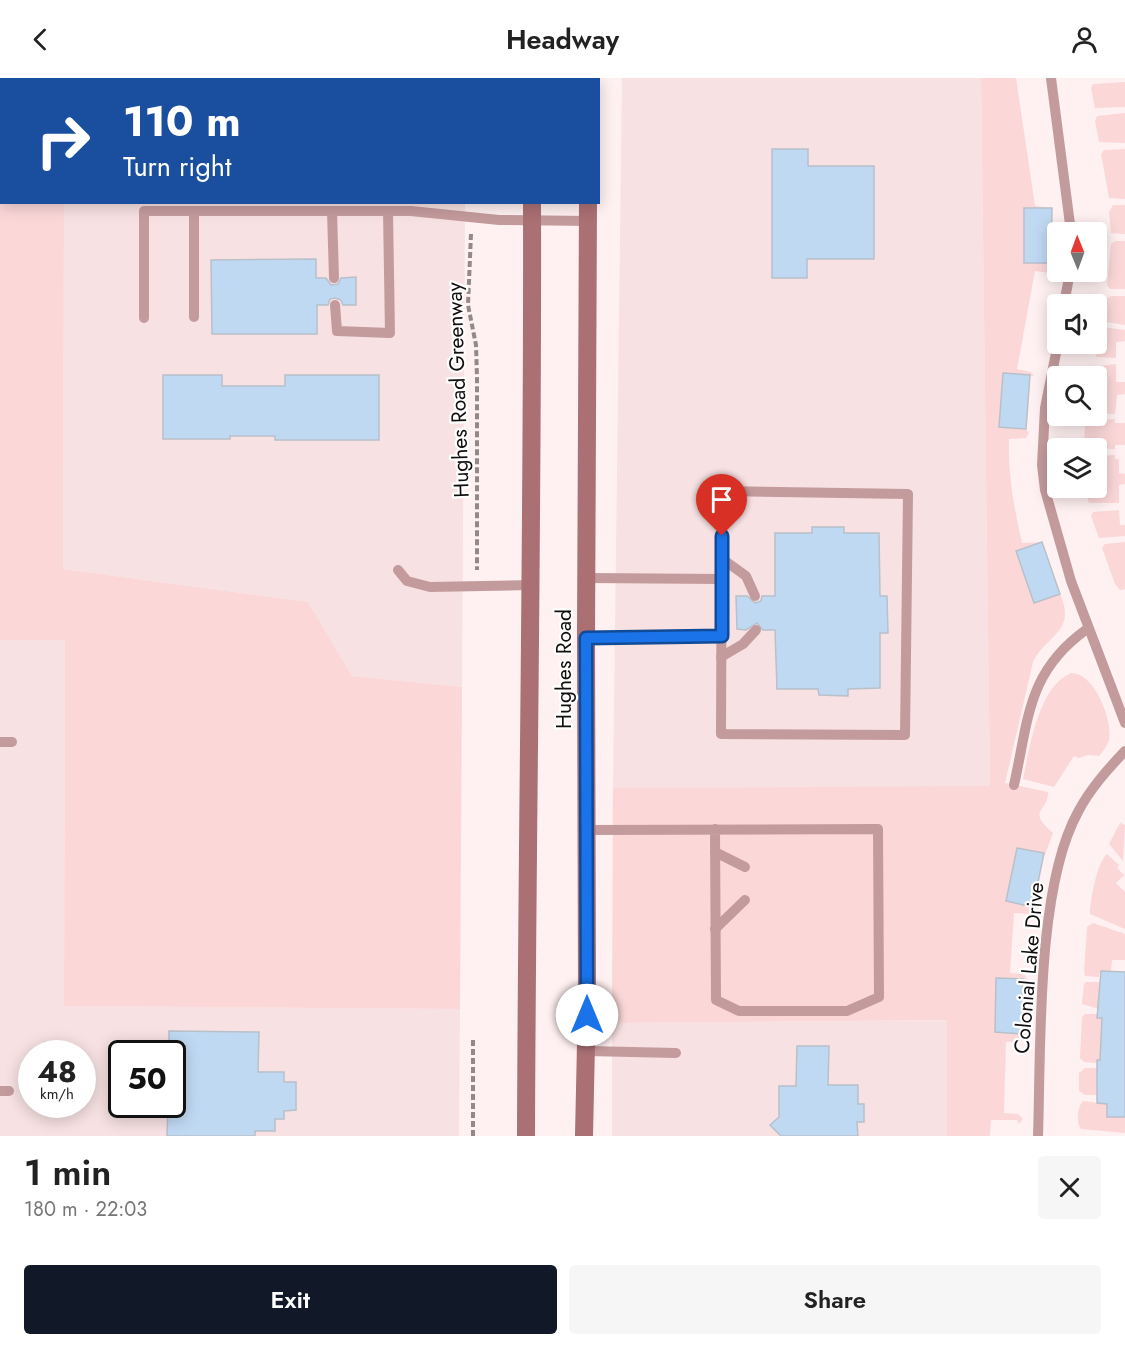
<!DOCTYPE html>
<html lang="en">
<head>
<meta charset="utf-8">
<style>
  body { margin:0; font-family:Jost,sans-serif; background:#f6f6f6; color:#222; height:100vh; display:flex; flex-direction:column; font-size:22px; white-space:nowrap }
  * { box-sizing:border-box; margin:0 }
  p { font-size:20px; color:#767676 }
  .icon { flex:none; width:33px; height:33px; fill:none; stroke:currentColor; stroke-width:2; stroke-linecap:round; stroke-linejoin:round }
  .map { position:relative; height:1058px; overflow:hidden }
  .sheet { display:flex; flex-direction:column; background:#fff; flex:1 }
  .sheet>* { flex:none }
  .guide { position:absolute; left:0px; top:0px; width:600px; height:126px; box-shadow:0 3px 15px #0003; background:#1a4fa0; color:#fff; overflow:hidden }
  .needle { width:39px; rotate:359deg }
  .fabs { position:absolute; left:1047px; top:144px; display:grid; gap:12px }
  .fabs a { display:grid; place-items:center; width:60px; height:60px; border-radius:6px; background:#fff; box-shadow:0 3px 15px #0003; font-size:30px }
  .speed { position:absolute; left:18px; top:962px; display:flex; gap:12px; font-size:30px; font-weight:700; text-align:center }
  .speed>* { display:grid; place-content:center; width:78px; height:78px; border-radius:50%; background:#fff; box-shadow:0 3px 15px #0003; line-height:1 }
  .speed small { font-size:15px; font-weight:400 }
  .speed .limit { border:3px solid #111; border-radius:9px; background:#fff; color:#111 }
  .pin { position:absolute; display:grid; place-items:center; width:51px; height:51px; color:#fff; margin:-62px -26px; border-radius:50% 50% 50% 0; rotate:-45deg; box-shadow:0 0 6px #0007 }
  .pin .icon { rotate:45deg }
  .me { position:absolute; width:66px; margin:-33px; rotate:0deg; stroke-linejoin:round; filter:drop-shadow(0 0 4px #0008) }
  .turn { display:flex; align-items:center; gap:21px; height:126px; padding:0 24px; font-size:27px }
  .turn .icon { width:78px; height:78px; stroke-width:2.5 }
  .turn b { display:block; font-size:42px; line-height:51px }
  .round { display:grid; place-items:center; flex:none; width:63px; height:63px; border-radius:6px; background:#f6f6f6 }
  .headline { display:flex; align-items:center; justify-content:space-between; height:102px; padding:0 24px }
  h1 { font-size:36px; font-weight:600; line-height:45px }
  .primary-button { display:flex; gap:12px; margin-top:auto; padding:12px 24px }
  .primary-button a { flex:1; height:69px; border-radius:6px; background:#111827; color:#fff; font-size:24px; font-weight:600; line-height:69px; text-align:center }
  .primary-button a+a { background:#f6f6f6; color:#222 }
  header { display:flex; justify-content:space-between; align-items:center; height:78px; padding:0 24px; background:#fff; font-size:27px; font-weight:600 }
  .map>svg:first-child { display:block }
</style>
</head>
<body>
<header><svg class="icon" aria-label="back" viewBox="0 0 24 24"><path d="M15 5l-7 7 7 7"/></svg>Headway<svg class="icon" aria-label="person" viewBox="0 0 24 24"><circle cx="12" cy="8" r="4"/><path d="M4 21q1-7 8-7t8 7"/></svg></header>
<div class="map">
<svg width="1125" height="1058" viewBox="0 0 1125 1058">
  <rect width="100%" height="100%" fill="#fff0f1"/>
  <!-- built -->
  <g fill="#f7e1e2" fill-rule="evenodd">
    <polygon points="64,0 465,0 64,2"/>
    <polygon points="622,0 981,0 990,709 613,710"/>
    <polygon points="64,125 465,125 462,609 352,598 308,524 63,491"/>
    <path d="M65,561l-1,367 396,3 -1,127h-459v-496zM32,975h50v51h-50zM122,975h50v51h-50z"/>
    <polygon points="986,942 983,1058 612,1058 612,945"/>
  </g>
  <!-- green -->
  <g fill="#fbd7d8">
    <polygon points="0,0 64,0 2,2 2,124 64,125 63,491 308,524 352,598 462,609 460,931 64,928 65,562 0,562"/>
    <path d="M981,0h35l19,128 17,2h-27l-1,54 27,1 3,4 -4,6 -15,-2 -18,98 14,3 3,4 -31,-3 -4,54 27,2 3,4 -3,5 -17,1c-1,37 5,68 13,104l20,-1 -25,9 16,51 27,-8c17,38 -14,41 -27,68l-28,121 43,9c1,20 -23,17 5,41l-9,24 -27,-9 -11,53 29,6 -4,7 -17,-1 -4,60 14,1 4,7 -5,2v-4l-27,-1 -1,54h27l4,3 -4,6 -16,1 -2,71 14,1 5,5 -4,5 -2,-4h-26l-1,16h-43v-116l-335,3 1,-235 377,-2z"/>
    <polygon points="1125,4 1125,29 1095,30 1091,10 1093,6"/>
    <polygon points="1125,35 1125,65 1099,64 1095,43 1097,38"/>
    <polygon points="1125,71 1125,121 1109,120 1101,76 1104,72"/>
    <polygon points="1113,127 1125,127 1125,156 1111,155 1109,134"/>
    <polygon points="1115,163 1125,163 1125,211 1110,211 1107,207 1111,166"/>
    <polygon points="1111,218 1125,218 1125,247 1106,244 1101,240 1104,222"/>
    <polygon points="1102,249 1125,252 1125,263 1116,264 1116,280 1096,279 1099,253"/>
    <polygon points="1116,286 1116,304 1125,304 1125,316 1117,317 1115,336 1097,335 1096,298 1091,298 1092,289"/>
    <polygon points="1115,341 1115,345 1125,345 1125,367 1115,367 1115,371 1084,370 1085,343"/>
    <polygon points="1115,377 1115,381 1119,381 1119,395 1125,396 1125,406 1119,407 1119,425 1089,425 1084,410 1096,410 1097,378"/>
    <polygon points="1119,432 1120,447 1125,447 1125,458 1099,460 1091,438 1093,434"/>
    <polygon points="1125,464 1125,511 1120,512 1115,506 1102,470 1105,466"/>
    <path d="M1071,595c23,-1 42,47 38,67 -2,6 -6,11 -10,16l-11,-1 -9,3 -5,-2 -20,31 -31,-8c7,-32 15,-92 48,-106z"/>
    <polygon points="1120,745 1125,747 1123,783 1109,766"/>
    <path d="M1107,776l12,11 -2,3 7,7 -8,8 9,9v37l-35,-15c0,-13 7,-52 17,-60z"/>
    <polygon points="1093,845 1125,856 1125,882 1112,882 1111,894 1100,893 1099,899 1085,898 1084,893 1087,849"/>
    <polygon points="1086,904 1099,904 1099,909 1102,909 1099,931 1082,926 1084,906"/>
    <polygon points="1085,936 1098,936 1098,940 1103,940 1100,982 1097,985 1084,984 1080,980 1082,939"/>
    <polygon points="1085,990 1097,990 1099,1014 1096,1017 1085,1017 1079,1013 1079,995"/>
    <path d="M1083,1023l24,3v13h18v16l-44,-4c-5,-7 -4,-22 2,-28z"/>
  </g>
  <!-- building -->
  <g fill="#c0d9f2" stroke="#b8c0c9" stroke-width="1.5">
    <polygon points="772,71 808,71 808,88 874,88 874,181 807,181 807,200 772,200"/>
    <polygon points="1024,130 1052,130 1051,185 1024,185"/>
    <polygon points="316,181 316,200 326,200 331,207 338,206 341,200 356,199 356,227 343,227 341,222 335,220 330,221 328,227 317,227 317,256 212,256 211,182"/>
    <polygon points="1003,295 1030,297 1026,351 999,349"/>
    <polygon points="163,297 222,297 222,308 285,308 285,297 379,297 379,362 275,362 275,358 230,358 230,361 163,361"/>
    <polygon points="812,449 844,449 844,455 879,455 880,518 887,518 888,555 880,555 880,610 848,611 848,618 819,617 818,611 777,611 775,552 763,552 757,545 746,552 737,551 736,518 747,518 755,525 761,523 762,518 775,518 775,455 812,455"/>
    <polygon points="1042,464 1060,516 1034,525 1016,473"/>
    <polygon points="1017,770 1044,775 1033,829 1006,823"/>
    <polygon points="1101,893 1125,894 1125,1039 1107,1039 1107,1026 1097,1025 1097,982 1100,982 1102,940 1097,940"/>
    <polygon points="996,900 1023,901 1022,956 995,954"/>
    <polygon points="169,953 259,954 258,994 284,994 284,1004 296,1004 296,1032 284,1033 284,1041 275,1041 275,1053 255,1053 255,1058 167,1058 168,1026 172,1026 172,975 169,975"/>
    <polygon points="797,968 829,968 828,1007 858,1007 858,1026 864,1026 864,1044 857,1044 858,1058 781,1058 770,1047 779,1039 779,1008 796,1008"/>
  </g>
  <g fill="none" stroke-linecap="round" stroke-linejoin="round">
    <!-- path -->
    <g stroke="#938989" stroke-width="4" stroke-dasharray="6 3" stroke-linecap="butt">
      <polyline points="471,156 468,227 476,267 477,300 477,492"/>
      <polyline points="473,1058 473,961"/>
    </g>
    <!-- service -->
    <g stroke="#c49b9d" stroke-width="10">
      <polyline points="171,0 366,2"/>
      <polyline points="1051,0 1071,154"/>
      <polyline points="405,2 405,0"/>
      <polyline points="467,2 531,1"/>
      <polyline points="194,133 194,239"/>
      <polyline points="332,133 334,200"/>
      <polyline points="1064,226 1070,194"/>
      <polyline points="335,227 337,253 390,255 388,133"/>
      <polyline points="144,240 144,133 411,133 499,142 589,143"/>
      <polyline points="1058,265 1045,330 1042,387 1045,412 1071,503 1125,645"/>
      <polygon points="722,413 908,416 905,657 721,656"/>
      <polyline points="721,480 746,498 755,518"/>
      <polyline points="398,492 407,503 430,509 532,507"/>
      <polyline points="587,500 721,501"/>
      <polyline points="586,560 722,558"/>
      <polyline points="721,579 743,566 756,552"/>
      <polyline points="0,664 12,664"/>
      <path d="M1014,707c15,-67 13,-113 73,-156"/>
      <polyline points="587,752 878,751 879,919 847,933 739,933 716,922 715,751"/>
      <polyline points="715,774 745,789"/>
      <polyline points="715,851 745,822"/>
      <polyline points="587,973 676,975"/>
      <polyline points="0,1013 9,1013"/>
      <path d="M1038,1058c3,-88 -2,-248 40,-324 12,-23 29,-42 47,-61"/>
    </g>
    <!-- secondary -->
    <g stroke="#aa7074" stroke-width="18">
      <polyline points="531,2 531,0"/>
      <polyline points="591,2 591,0"/>
      <path d="M526,1058c1,-311 7,-622 6,-934"/>
      <polyline points="584,1058 587,919 586,560 588,124"/>
    </g>
  </g>
  <g fill="none" stroke-linecap="round" stroke-linejoin="round">
    <defs>
      <polyline id="route" points="587,937 586,560 722,558 722,458"/>
    </defs>
    <!-- route casing -->
    <use href="#route" stroke="#114b97" stroke-width="15"/>
    <!-- route -->
    <use href="#route" stroke="#1a73e8" stroke-width="10"/>
  </g>
  <g text-anchor="middle" stroke-width="4.5" stroke-linejoin="round" paint-order="stroke">
    <!-- street labels -->
    <g font-size="21" fill="#120d0d" stroke="#fff">
      <text transform="translate(458 312) rotate(-92)" y="7">Hughes Road Greenway</text>
      <text transform="translate(564 591) rotate(-90)" y="7">Hughes Road</text>
      <text transform="translate(1029 890) rotate(-85)" y="7">Colonial Lake Drive</text>
    </g>
  </g>
</svg>
<div class="fabs">
<a><svg class="needle" viewBox="-14 -14 28 28"><path d="M0-13l5 13h-10z" fill="#e53935"/><path d="M0 13l5-13h-10z" fill="#767676"/></svg></a>
<a><svg class="icon" aria-label="sound" viewBox="0 0 24 24"><path d="M4 9h4l5-4v14l-5-4H4zM17 9q2 3 0 6"/></svg></a>
<a><svg class="icon" aria-label="search" viewBox="0 0 24 24"><circle cx="10" cy="10" r="6"/><path d="M15 15l6 6"/></svg></a>
<a><svg class="icon" aria-label="layers" viewBox="0 0 24 24"><path d="M12 4l9 5-9 5-9-5zM3 14l9 5 9-5"/></svg></a>
</div>
<div class="speed"><div>48<small>km/h</small></div><div class="limit">50</div></div>
<div class="pin" style="left:722px;top:458px;background:#d93025"><svg class="icon" aria-label="arrive" viewBox="0 0 24 24"><path d="M6 21V4h12l-3 4 3 4H6"/></svg></div>
<svg class="me" style="left:587px;top:937px" viewBox="-20 -20 40 40"><circle r="19" fill="#fff"/><path d="M0-13L10 11 0 6-10 11z" fill="#1a73e8"/></svg>
<div class="guide">
<div class="turn"><svg class="icon" aria-label="right" viewBox="0 0 24 24"><path d="M7 20v-9h11M14 6l5 5-5 5"/></svg><div><b>110 m</b>Turn right</div></div>
</div>
</div>
<section class="sheet">
<div class="headline"><div><h1>1 min</h1><p>180 m · 22:03</p></div><a class="round"><svg class="icon" aria-label="close" viewBox="0 0 24 24"><path d="M6 6l12 12M18 6L6 18"/></svg></a></div>
<div class="primary-button"><a>Exit</a><a>Share</a></div>
</section>
</body>
</html>
